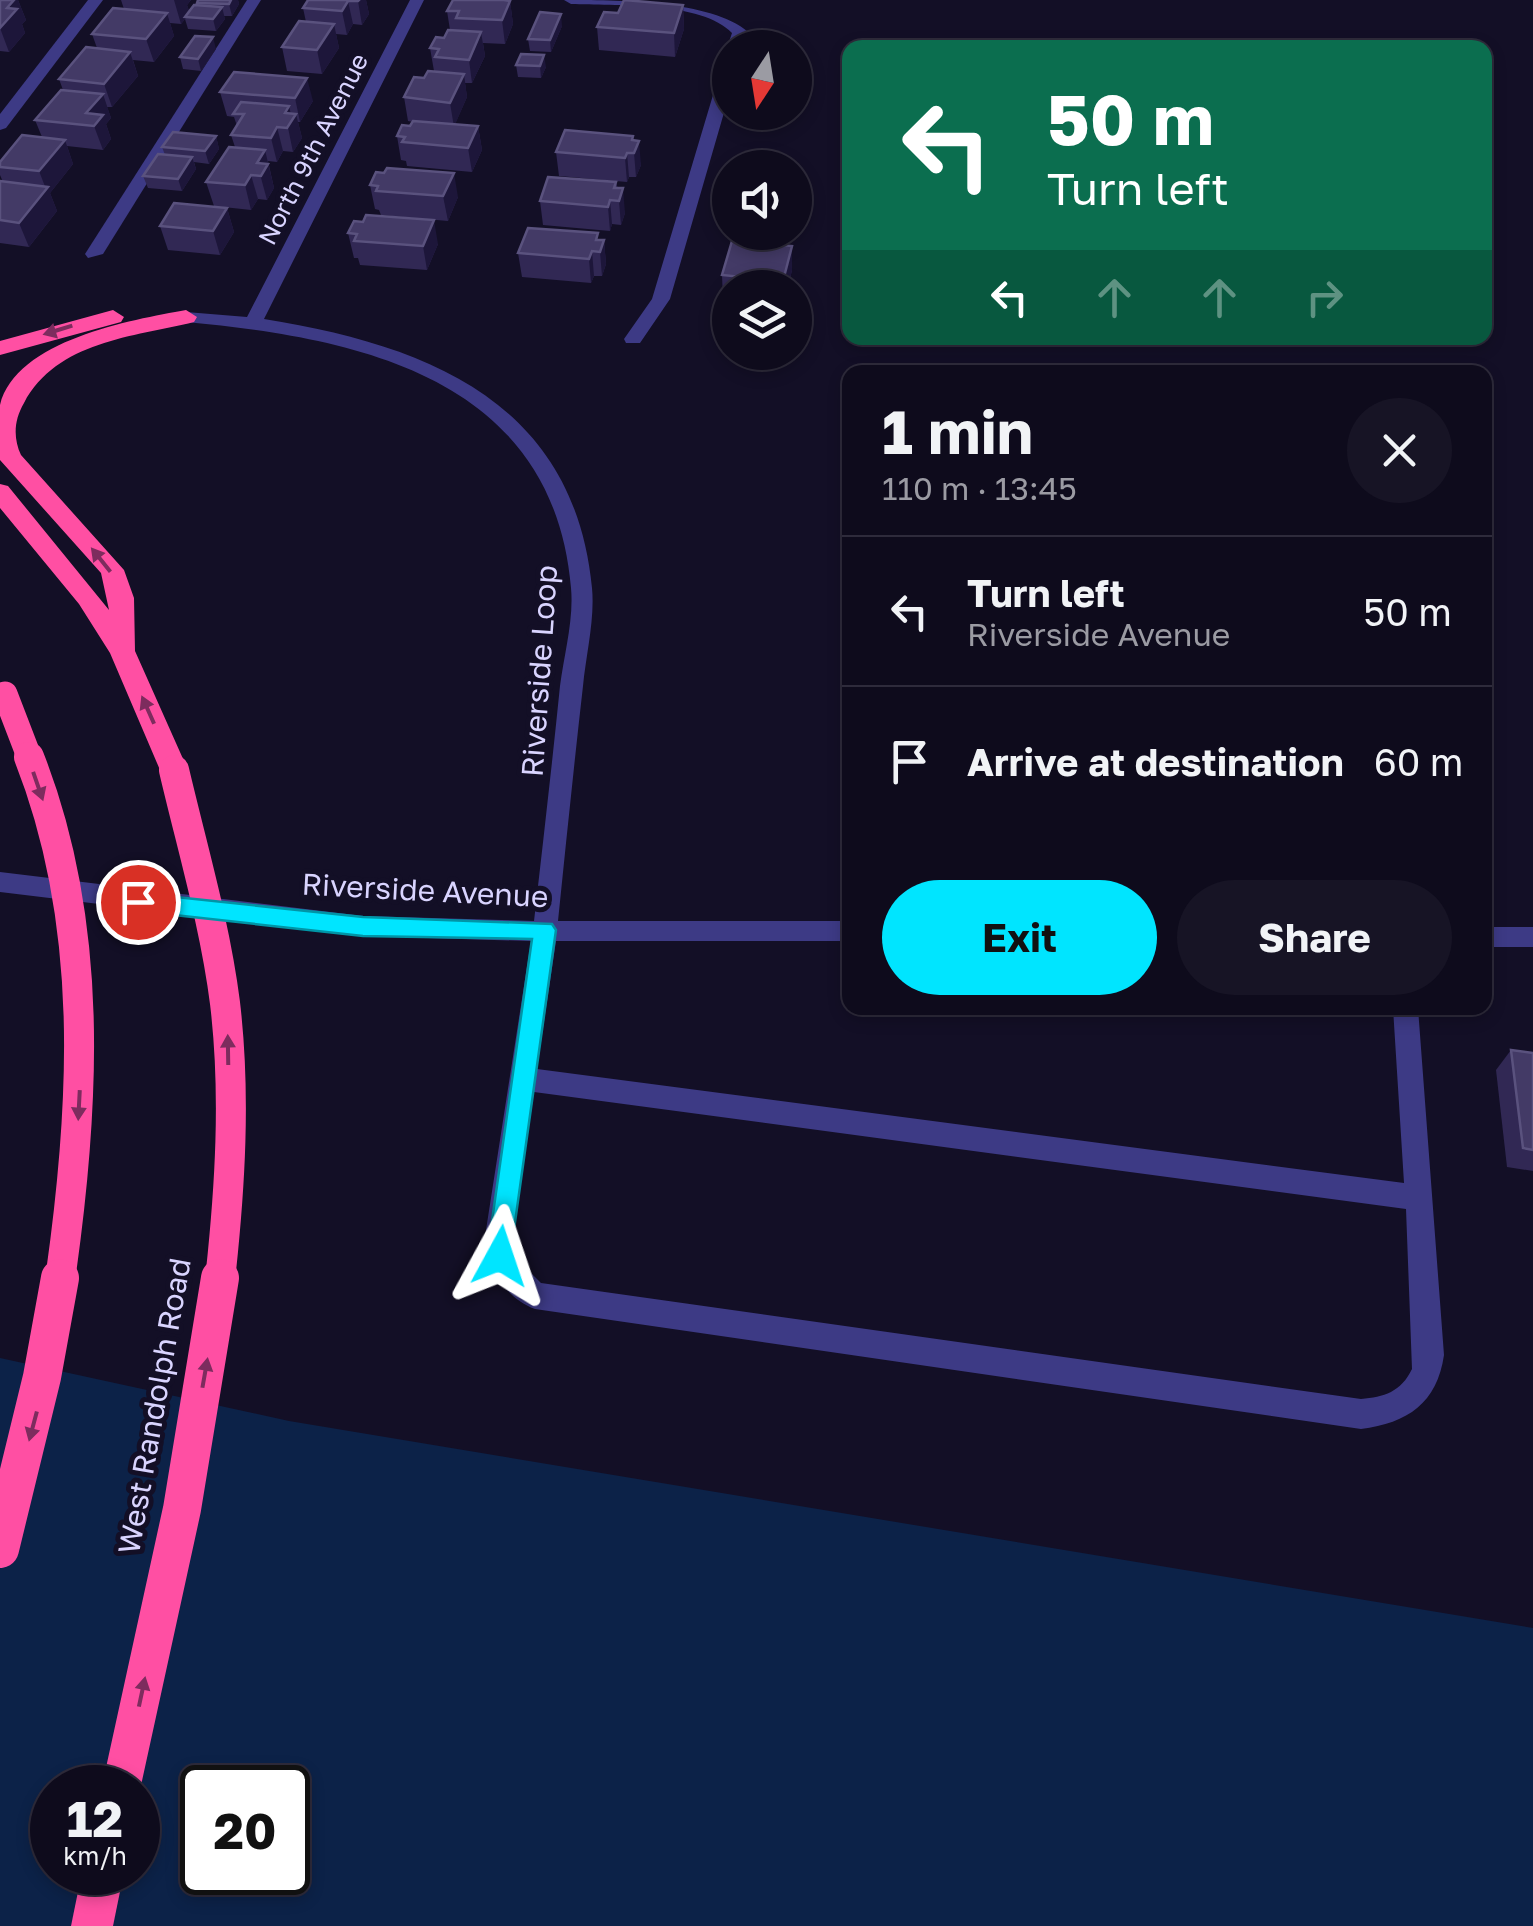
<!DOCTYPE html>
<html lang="en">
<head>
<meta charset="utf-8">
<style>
  body { margin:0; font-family:"Golos Text",sans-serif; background:#171425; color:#f1f3f6; height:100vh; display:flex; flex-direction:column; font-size:38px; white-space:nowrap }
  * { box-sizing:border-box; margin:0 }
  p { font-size:32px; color:#9b9ba3 }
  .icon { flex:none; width:55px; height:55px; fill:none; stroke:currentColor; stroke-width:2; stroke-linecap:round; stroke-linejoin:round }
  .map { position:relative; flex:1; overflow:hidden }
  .details { position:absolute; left:842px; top:365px; width:650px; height:650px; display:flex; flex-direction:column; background:#0e0b1c; border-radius:20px; box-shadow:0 5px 15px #0003,0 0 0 2px #2e2b3b }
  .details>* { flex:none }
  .top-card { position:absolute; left:842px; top:40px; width:650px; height:305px; border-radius:20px; box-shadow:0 5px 15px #0003,0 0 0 2px #2e2b3b; background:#0b6e4f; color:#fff; overflow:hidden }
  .needle { width:65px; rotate:192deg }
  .fabs { position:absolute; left:712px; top:30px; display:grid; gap:20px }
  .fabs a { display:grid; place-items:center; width:100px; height:100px; border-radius:50%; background:#0e0b1c; box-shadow:0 5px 15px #0003,0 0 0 2px #2e2b3b; font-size:50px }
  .speed { position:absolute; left:30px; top:1765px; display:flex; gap:20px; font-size:50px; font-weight:700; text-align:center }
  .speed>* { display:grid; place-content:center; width:130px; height:130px; border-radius:50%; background:#0e0b1c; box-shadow:0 5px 15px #0003,0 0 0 2px #2e2b3b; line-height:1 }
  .speed small { font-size:25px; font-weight:400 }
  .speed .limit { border:5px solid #111; border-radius:15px; background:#fff; color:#111 }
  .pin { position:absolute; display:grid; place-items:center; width:85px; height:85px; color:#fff; margin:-42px; border:5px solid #fff; border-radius:50%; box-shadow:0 2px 10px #0007 }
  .me { position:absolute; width:110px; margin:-55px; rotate:5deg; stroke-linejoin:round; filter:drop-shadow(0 0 8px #0008) }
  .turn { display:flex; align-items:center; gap:35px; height:210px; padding:0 40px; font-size:45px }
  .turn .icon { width:130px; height:130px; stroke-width:2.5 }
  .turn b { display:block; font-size:70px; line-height:85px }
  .lanes { display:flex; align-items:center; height:95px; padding:0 40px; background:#0003; justify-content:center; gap:50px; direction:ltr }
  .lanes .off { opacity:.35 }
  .round { display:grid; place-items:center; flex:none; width:105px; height:105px; border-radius:52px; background:#171425 }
  .head { display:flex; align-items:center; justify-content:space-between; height:170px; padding:0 40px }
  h1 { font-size:60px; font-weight:700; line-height:75px }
  .action { display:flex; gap:20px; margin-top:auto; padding:20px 40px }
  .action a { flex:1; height:115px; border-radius:60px; background:#00e5ff; color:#111; font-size:40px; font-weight:700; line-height:115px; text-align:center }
  .action a+a { background:#171425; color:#f1f3f6 }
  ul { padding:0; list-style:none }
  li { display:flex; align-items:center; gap:30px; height:150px; padding:0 40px; border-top:2px solid #2e2b3b }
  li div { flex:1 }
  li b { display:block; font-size:38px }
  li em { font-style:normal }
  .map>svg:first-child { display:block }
</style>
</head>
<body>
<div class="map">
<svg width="1533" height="1926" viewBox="0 0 1533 1926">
  <rect width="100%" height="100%" fill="#130f26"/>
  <!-- water -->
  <path fill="#0c2248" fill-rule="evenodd" d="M0,1358l289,63 1244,207v298h-1533zM52,1788h86v84h-86zM202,1788h86v84h-86z"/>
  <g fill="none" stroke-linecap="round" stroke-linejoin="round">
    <!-- minor -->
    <g fill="#3d3a85" fill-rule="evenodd">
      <polygon points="88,0 103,0 6,128 0,130 0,114"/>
      <polygon points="247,0 261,0 103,254 88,258 85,254"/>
      <path d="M410,0h14l-160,319c162,26 310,82 328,269 3,31 -6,67 -9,98 -9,79 -17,157 -25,235h292v20h-294l-19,128 867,114 -11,-175h25l26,347c-7,48 -36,68 -83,74l-826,-120c-34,-13 -48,-45 -49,-79l45,-289 -168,-5 -363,-44v-20l363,44 171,5c9,-78 18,-156 26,-235 4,-31 14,-67 11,-98 -18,-210 -211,-250 -385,-266l-9,-5 9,-5 61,5zM534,1092l872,117 6,160c-11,23 -28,28 -51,30l-820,-116 -23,-23 -4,-30z"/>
      <path d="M564,0c51,0 148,0 184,32l-5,16h-13v3l-3,-3 5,-15c-30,-32 -119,-27 -161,-29z"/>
      <polygon points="730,60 730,92 670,299 640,343 626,343 624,339 652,299 722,65"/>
      <rect x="1485" y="927" width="48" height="20"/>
    </g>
    <!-- highway -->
    <g fill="#ff4fa3" fill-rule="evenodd">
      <polygon points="113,310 124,317 121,322 0,355 0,341"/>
      <path d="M186,310l11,7 -3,5c-61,15 -137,19 -170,81 -10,17 -11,35 -3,52l103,115 10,28 1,53 53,119 -14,10 -14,-10 -50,-117 -31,-49 -79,-96v-24l8,2 101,124 -8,-37 -101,-113c0,-17 0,-39 0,-55 16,-65 131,-85 186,-95z"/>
      <polygon points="82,1872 124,1872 113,1926 71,1926"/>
    </g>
    <!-- highway-bridge-far2 -->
    <polyline stroke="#ff4fa3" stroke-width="25" points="5,694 30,759"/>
    <!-- highway-bridge-far1 -->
    <g stroke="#ff4fa3" stroke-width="30">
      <path d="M29,757c66,167 56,349 31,523"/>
      <path d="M174,770c18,77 41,154 51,233 11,92 5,186 -5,277"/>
    </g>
    <!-- highway-bridge -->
    <g stroke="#ff4fa3" stroke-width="38">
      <polyline points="0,1549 42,1377 60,1278"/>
      <polyline points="121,1788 182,1509 220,1278"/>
    </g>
  </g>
  <!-- wall -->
  <g fill="#312854">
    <polygon points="0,0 18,0 26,20 22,24 25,33 9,52 0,51"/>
    <polygon points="121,0 191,0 187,5 189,11 197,5 198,0 238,0 239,4 232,16 224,16 225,19 216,31 188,29 185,19 181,24 170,23 174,36 154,62 133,60 138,76 112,107 107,107 111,118 106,124 111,139 103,150 67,146 73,164 50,193 57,211 29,247 0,243 0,181 3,182 0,175 0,162 42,137 35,120 63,90 59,79 97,48 92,34 124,9"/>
    <polygon points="308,0 366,0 369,14 362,25 353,24 347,35 336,34 339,48 322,74 287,71 282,47 306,22 303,8"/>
    <polygon points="510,1 513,24 505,44 483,43 485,56 472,83 465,83 467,97 455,124 478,126 482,150 472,172 407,166 406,161 401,160 397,136 410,126 413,122 408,121 404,97 424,78 434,71 430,48 444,38 450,30 447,11"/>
    <polygon points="683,5 684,29 675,57 599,50 597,27 618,13"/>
    <polygon points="562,26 551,52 530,51 528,39"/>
    <polygon points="216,49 201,71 183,69 180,57"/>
    <polygon points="516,65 546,67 541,78 518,77"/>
    <polygon points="234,72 313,101 300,122 298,122 302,138 293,152 283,151 277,162 268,161 274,188 267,200 258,199 251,210 214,206 206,182 235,147 231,135 237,126 234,117 227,116 220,92"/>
    <polygon points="216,136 219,149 209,164 194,162 196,169 182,191 148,188 143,176 165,155 162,147"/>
    <polygon points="634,140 641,165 636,177 629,177 627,182 559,176 556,152"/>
    <polygon points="616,182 625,213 621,225 612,224 610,231 543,225 540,201"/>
    <polygon points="370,185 458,197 448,221 381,215 379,210 375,209"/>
    <polygon points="227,208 234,232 220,255 168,250 160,226"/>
    <polygon points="348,233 438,244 427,270 360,265 358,258 354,258"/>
    <polygon points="598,240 604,240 606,264 602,276 594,276 591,283 522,277 518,253"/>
    <polygon points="792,270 788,288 730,288 730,300 723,300 722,275"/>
    <polygon points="1511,1050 1533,1053 1533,1171 1507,1167 1496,1070"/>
  </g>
  <!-- shaded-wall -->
  <g fill="#1d163a">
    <polygon points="14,0 18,0 26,20 22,24 25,33 9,52 0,28 7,8"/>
    <polygon points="174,0 191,0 187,5 190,13 181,24"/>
    <polygon points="231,0 238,0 239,4 232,16 229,4"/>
    <polygon points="356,0 366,0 369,14 362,25 358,1"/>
    <polygon points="348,1 353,24 347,35 342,11"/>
    <polygon points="510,1 513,24 505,44 502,20"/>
    <polygon points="683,5 684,29 675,57 674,33"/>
    <polygon points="222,7 225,19 216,31 213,19"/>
    <polygon points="167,13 174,36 154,62 146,39"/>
    <polygon points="561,14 562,26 551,52 550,40"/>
    <polygon points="334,24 339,48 322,74 317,50"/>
    <polygon points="481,32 485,56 472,83 469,60"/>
    <polygon points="213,37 216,49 201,71 198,59"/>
    <polygon points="130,52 138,76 112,107 104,84"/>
    <polygon points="544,55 546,67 541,78 540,66"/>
    <polygon points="464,74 467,97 454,127 450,103"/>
    <polygon points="307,78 313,101 300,122 295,98"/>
    <polygon points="103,94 111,118 106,124 111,139 103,150 94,126 86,113"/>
    <polygon points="289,106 292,119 296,114 302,138 293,152 285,113"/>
    <polygon points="478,126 482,150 472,172 468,148"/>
    <polygon points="277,127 283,151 277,162 271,138"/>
    <polygon points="216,136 219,149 209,164 205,151"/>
    <polygon points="65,140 73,164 50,193 57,211 29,247 19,223 46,189 39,171"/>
    <polygon points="639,141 641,165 636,177 634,153"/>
    <polygon points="265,150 274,188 267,200 257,163"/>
    <polygon points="627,153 629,177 627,182 625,158"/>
    <polygon points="192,157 196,169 182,191 178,179"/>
    <polygon points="454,173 458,197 448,221 443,196"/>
    <polygon points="251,175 258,199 251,210 245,185"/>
    <polygon points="623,188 625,213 621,225 619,201"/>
    <polygon points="610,200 612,224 610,231 608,207"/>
    <polygon points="227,208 234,232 220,255 213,231"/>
    <polygon points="434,220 438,244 427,270 423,246"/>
    <polygon points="604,240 606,264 602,276 600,252"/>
    <polygon points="792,246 792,270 788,288 783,288 783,281"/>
    <polygon points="592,251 594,276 591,283 589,259"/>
  </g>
  <!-- building -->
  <g fill="#433a66" stroke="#5a527e" stroke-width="2.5">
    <polygon points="0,0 14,0 7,8 17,9 0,28"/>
    <polygon points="198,0 231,0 229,4 197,3"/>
    <polygon points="308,0 359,0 358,1 348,1 342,11 303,8"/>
    <polygon points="453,0 504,0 510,1 502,20 456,18 459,11 447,11"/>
    <polygon points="624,0 683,5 674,33 597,27 604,12 618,13"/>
    <polygon points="194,5 222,7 213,19 185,17"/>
    <polygon points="113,8 167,13 146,39 92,34"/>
    <polygon points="540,12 561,14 550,40 528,39"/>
    <polygon points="299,21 334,24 317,50 282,47"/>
    <polygon points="448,30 481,32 469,60 435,57 439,49 430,48 436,37 444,38"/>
    <polygon points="195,36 213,37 198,59 180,57"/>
    <polygon points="86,47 130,52 104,84 59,79"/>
    <polygon points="521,54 544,55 540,66 516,65"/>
    <polygon points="428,71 464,74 450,103 404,97 414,77 424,78"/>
    <polygon points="234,72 307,78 295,98 220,92"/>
    <polygon points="61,90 103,94 86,113 103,115 94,126 35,120"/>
    <polygon points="241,102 289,106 285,113 296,114 287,128 277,127 271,138 231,135 244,114 233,114"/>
    <polygon points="413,121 478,126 468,148 402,142 405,137 397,136 402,125 410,126"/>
    <polygon points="565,130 633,136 632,140 639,141 634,153 627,153 625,158 556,152"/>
    <polygon points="173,132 216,136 205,151 162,147"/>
    <polygon points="22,135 65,140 39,171 0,167 0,162"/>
    <polygon points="229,147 265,150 257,163 268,164 261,176 251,175 245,185 206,182"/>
    <polygon points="158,154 192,157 178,179 143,176"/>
    <polygon points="387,168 454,173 443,196 376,191 378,186 370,185 376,172 384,173"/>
    <polygon points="548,177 616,182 614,188 623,188 619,201 610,200 608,207 540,201"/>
    <polygon points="0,181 48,187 19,223 0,220"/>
    <polygon points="174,203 227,208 213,231 160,226"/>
    <polygon points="366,215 434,220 423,246 354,241 357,234 348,233 354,221 363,222"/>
    <polygon points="528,228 598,233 596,240 604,240 600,252 592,251 589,259 518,253"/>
    <polygon points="732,241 792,246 783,281 722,275"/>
    <polygon points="1511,1050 1533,1053 1533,1150 1523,1148"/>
  </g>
  <!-- one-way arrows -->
  <defs><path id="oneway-solid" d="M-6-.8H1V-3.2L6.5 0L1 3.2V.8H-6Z" transform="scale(2.5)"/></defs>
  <g fill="#7d2c5e">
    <use href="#oneway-solid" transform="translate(58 330) rotate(163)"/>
    <use href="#oneway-solid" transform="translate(101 560) rotate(-129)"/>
    <use href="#oneway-solid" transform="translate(148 710) rotate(-114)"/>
    <use href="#oneway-solid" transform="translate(38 786) rotate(71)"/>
    <use href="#oneway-solid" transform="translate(228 1050) rotate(-91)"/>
    <use href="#oneway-solid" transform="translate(79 1105) rotate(93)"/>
    <use href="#oneway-solid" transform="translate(205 1373) rotate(-80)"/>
    <use href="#oneway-solid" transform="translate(33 1426) rotate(105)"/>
    <use href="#oneway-solid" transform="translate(142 1692) rotate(-78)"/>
  </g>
  <!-- route -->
  <polygon fill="#00e5ff" stroke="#0095a6" stroke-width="2.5" points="138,893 363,917 552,924 556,930 509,1265 500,1268 491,1265 487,1256 532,939 363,936 138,911 127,902"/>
  <g text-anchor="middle" stroke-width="10" stroke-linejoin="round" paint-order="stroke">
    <!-- far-street labels -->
    <g font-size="25" fill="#d9d4ff" stroke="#130f26">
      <text transform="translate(313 149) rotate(-63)" y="9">North 9th Avenue</text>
    </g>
    <!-- street labels -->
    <g font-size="30" fill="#d9d4ff" stroke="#130f26">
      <text transform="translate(540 671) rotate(-86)" y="10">Riverside Loop</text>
      <text transform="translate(425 891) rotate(3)" y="10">Riverside Avenue</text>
      <text transform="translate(155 1406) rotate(-80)" y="10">West Randolph Road</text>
    </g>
  </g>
</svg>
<div class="fabs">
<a><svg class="needle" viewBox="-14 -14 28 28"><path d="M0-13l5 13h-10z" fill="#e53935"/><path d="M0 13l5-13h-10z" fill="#9b9ba3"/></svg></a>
<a><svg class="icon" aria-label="sound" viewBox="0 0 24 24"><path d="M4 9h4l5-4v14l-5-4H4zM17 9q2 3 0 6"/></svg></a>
<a><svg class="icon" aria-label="layers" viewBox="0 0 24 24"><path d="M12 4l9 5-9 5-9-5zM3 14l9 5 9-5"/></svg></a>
</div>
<div class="speed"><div>12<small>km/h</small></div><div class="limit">20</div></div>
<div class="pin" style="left:138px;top:902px;background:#d93025"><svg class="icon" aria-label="arrive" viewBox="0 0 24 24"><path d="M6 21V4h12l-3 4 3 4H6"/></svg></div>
<svg class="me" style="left:500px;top:1256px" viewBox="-20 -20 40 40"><path d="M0-17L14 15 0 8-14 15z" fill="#00e5ff" stroke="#fff" stroke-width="4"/></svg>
<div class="top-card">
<div class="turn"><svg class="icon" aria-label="left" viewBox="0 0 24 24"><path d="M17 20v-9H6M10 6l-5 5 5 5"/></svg><div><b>50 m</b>Turn left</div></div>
<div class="lanes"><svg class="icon" aria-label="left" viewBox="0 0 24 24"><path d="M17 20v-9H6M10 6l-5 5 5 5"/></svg><svg class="icon off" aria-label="ahead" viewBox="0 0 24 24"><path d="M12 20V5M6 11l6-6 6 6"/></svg><svg class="icon off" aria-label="ahead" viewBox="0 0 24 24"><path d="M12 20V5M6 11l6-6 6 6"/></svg><svg class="icon off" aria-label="right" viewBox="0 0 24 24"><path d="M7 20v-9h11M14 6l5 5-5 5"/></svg></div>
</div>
<section class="details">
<div class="head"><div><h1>1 min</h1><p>110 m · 13:45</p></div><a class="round"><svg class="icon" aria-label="close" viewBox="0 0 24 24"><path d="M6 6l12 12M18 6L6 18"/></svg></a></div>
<ul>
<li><svg class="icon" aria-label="left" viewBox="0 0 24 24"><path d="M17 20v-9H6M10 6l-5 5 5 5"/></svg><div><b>Turn left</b><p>Riverside Avenue</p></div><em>50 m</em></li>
<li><svg class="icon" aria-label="arrive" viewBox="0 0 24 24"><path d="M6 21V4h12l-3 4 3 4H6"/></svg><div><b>Arrive at destination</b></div><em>60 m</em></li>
</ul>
<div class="action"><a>Exit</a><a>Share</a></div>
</section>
</div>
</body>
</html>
